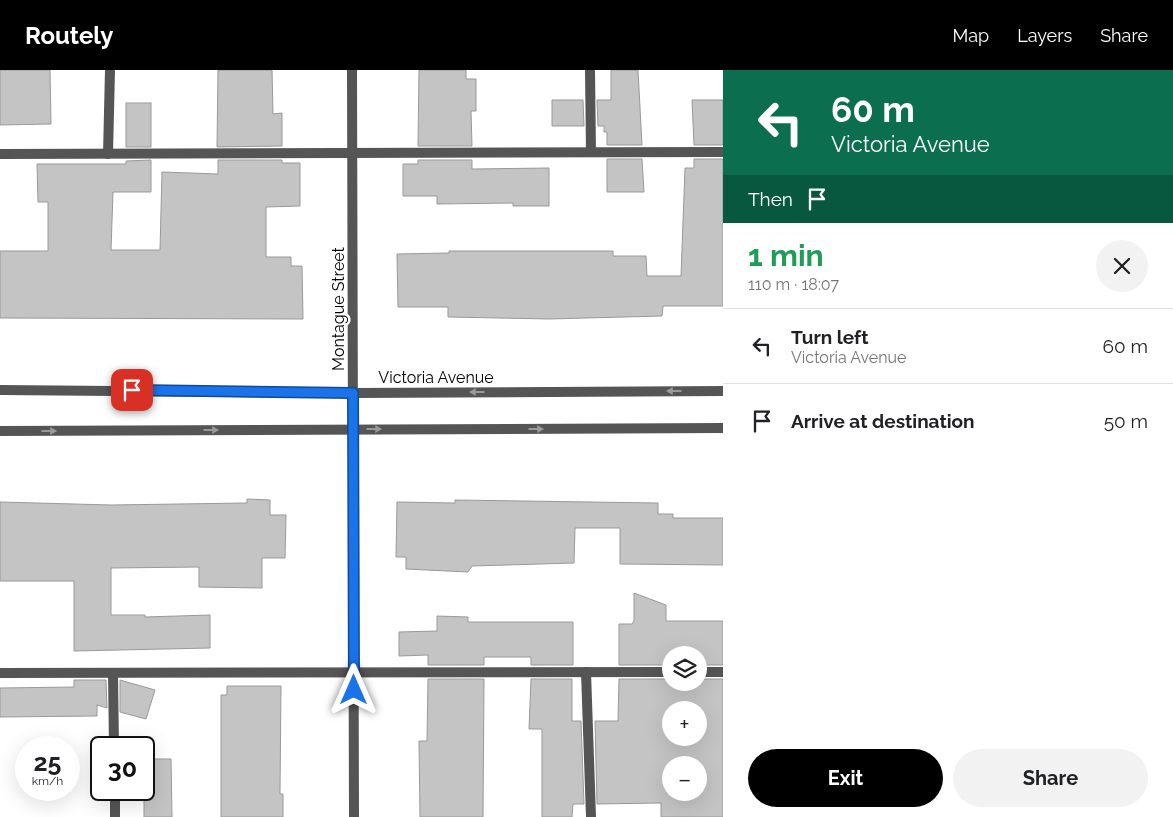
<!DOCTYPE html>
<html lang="en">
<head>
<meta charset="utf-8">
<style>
  body { margin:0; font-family:Raleway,sans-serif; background:#f2f2f2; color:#202124; height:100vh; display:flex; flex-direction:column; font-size:19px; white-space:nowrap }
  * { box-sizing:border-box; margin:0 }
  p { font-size:16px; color:#757577 }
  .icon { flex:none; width:28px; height:28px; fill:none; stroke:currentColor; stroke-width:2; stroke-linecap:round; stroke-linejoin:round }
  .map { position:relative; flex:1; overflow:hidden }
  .panel { display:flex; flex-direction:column; background:#fff; width:450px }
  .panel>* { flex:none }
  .guide { background:#0b6e4f; color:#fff; overflow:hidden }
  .controls { position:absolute; left:662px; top:576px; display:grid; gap:10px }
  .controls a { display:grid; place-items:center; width:45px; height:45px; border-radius:50%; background:#fff; box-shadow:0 5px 20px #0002; font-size:25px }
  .speed { position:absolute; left:15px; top:666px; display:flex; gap:10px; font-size:25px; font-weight:700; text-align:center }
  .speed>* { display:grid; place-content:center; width:65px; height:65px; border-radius:50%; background:#fff; box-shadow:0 5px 20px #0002; line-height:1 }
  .speed small { font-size:12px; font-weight:400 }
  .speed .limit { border:2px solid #111; border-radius:8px; background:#fff; color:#111 }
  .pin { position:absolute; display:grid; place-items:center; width:42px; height:42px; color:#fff; margin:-21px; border-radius:10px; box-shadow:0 2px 8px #0006 }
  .me { position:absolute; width:55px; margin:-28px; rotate:0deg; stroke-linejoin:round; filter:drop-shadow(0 0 4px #0008) }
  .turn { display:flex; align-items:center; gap:18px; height:105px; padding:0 25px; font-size:22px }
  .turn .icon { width:65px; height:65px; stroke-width:2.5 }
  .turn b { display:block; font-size:35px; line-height:42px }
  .then { display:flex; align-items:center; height:48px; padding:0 25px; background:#0003; gap:10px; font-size:19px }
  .round { display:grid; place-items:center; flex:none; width:52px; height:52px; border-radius:26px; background:#f2f2f2 }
  .headline { display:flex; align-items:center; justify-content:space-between; height:85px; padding:0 25px }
  h1 { font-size:30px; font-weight:700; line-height:38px; color:#1e9e55 }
  .action { display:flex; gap:10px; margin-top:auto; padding:10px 25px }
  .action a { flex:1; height:58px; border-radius:30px; background:#000; color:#fff; font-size:20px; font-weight:700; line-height:58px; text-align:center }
  .action a+a { background:#f2f2f2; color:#202124 }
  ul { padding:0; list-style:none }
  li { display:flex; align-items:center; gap:15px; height:75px; padding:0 25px; border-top:1px solid #e0e0e0 }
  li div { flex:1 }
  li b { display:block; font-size:19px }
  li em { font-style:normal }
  header { display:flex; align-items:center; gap:30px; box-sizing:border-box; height:70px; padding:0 25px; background:#000; color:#fff }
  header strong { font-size:24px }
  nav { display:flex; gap:28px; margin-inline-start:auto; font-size:18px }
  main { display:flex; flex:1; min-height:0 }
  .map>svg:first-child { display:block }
</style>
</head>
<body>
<header>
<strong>Routely</strong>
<nav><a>Map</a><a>Layers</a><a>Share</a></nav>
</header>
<main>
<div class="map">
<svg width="723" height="747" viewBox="0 0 723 747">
  <rect width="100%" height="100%" fill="#fff"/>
  <!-- building -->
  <g fill="#c4c4c4" stroke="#999" fill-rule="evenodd">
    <polygon points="0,0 50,0 51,54 0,55"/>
    <polygon points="218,0 272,0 273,44 282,43 282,76 217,77"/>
    <polygon points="419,0 466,0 466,9 476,9 476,41 471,41 472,76 418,76"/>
    <polygon points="611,0 638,0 642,75 607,75 607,62 604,62 604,56 598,56 597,30 611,30"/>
    <polygon points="552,30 583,30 584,56 552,56"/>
    <polygon points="692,30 723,30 723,75 694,75"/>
    <rect x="126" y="33" width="25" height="44"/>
    <polygon points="607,89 642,89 644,122 607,122"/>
    <polygon points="694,89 723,89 723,236 663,236 662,246 549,249 448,247 448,237 398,237 397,184 449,183 449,181 613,181 613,186 646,186 647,206 681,206 685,98 694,98"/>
    <polygon points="151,90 151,122 113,122 111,180 160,180 162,102 218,104 218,90 282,90 282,93 300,93 300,136 266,137 266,187 291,187 291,196 302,196 303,249 0,248 0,181 48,181 48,132 38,132 37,94 126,94 126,91"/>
    <polygon points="418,90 472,90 472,99 549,98 549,136 513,136 513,133 437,134 437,126 403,126 403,94 418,94"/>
    <polygon points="247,429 270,430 270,445 286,445 285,488 262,488 262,518 199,517 199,497 111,498 111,545 145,545 145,547 210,545 210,578 74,581 74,511 0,511 0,432 111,435 247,433"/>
    <polygon points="455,430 658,433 658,444 673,444 673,448 723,448 723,495 620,494 620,458 575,458 574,493 472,496 468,502 406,499 406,487 396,487 397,432 455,433"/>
    <polygon points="634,523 666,535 666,551 723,551 723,595 699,595 699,585 671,585 671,595 619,595 619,554 632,554 634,551"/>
    <polygon points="437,546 468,547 468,552 573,552 573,595 531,595 531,587 484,587 484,595 428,595 428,585 399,586 399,562 437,561"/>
    <polygon points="428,609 484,609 483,747 420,747 419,671 427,671"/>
    <polygon points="531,609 572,609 572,651 581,651 584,734 573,734 572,747 542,747 542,659 529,659"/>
    <path d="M619,609h52v3h28v-3h24v138h-62v-14l-64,1 -2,-83h23zM671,640h28v28h-28zM671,695h28v27h-28z"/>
    <polygon points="74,610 106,610 107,638 97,635 97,646 0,647 0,618 74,617"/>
    <polygon points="120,610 155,620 146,649 120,642"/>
    <polygon points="227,616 281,616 280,724 283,724 283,747 221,747 221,625 227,625"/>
    <polygon points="144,689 171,689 172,747 144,747"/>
  </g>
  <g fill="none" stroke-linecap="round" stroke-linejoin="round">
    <!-- service -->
    <g stroke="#555" stroke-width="10">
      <polyline points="590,0 591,82"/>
      <polyline points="0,84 723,82"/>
      <polyline points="108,84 110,0"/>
      <polyline points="586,602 591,747"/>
      <polyline points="699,602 723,602"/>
      <polyline points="0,603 671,602"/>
      <polyline points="113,603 114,678"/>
      <polyline points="115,720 115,747"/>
    </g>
    <!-- minor -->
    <polyline stroke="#555" stroke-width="10" points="352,0 354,747"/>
    <!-- tertiary -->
    <g stroke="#555" stroke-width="10">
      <polyline points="0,320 353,323 723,321"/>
      <polyline points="0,361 723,358"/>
    </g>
  </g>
  <!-- one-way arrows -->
  <defs><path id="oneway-solid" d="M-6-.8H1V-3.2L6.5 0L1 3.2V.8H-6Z" transform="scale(1.25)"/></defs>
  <g fill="#999">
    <use href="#oneway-solid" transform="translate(674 321) rotate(180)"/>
    <use href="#oneway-solid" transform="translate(477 322) rotate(180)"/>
    <use href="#oneway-solid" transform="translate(374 359)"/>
    <use href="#oneway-solid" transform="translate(536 359)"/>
    <use href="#oneway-solid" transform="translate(211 360)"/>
    <use href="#oneway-solid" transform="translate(49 361)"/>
  </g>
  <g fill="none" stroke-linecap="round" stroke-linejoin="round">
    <defs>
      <polyline id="route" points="132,320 353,323 354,620"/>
    </defs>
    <!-- route casing -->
    <use href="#route" stroke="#114b97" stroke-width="12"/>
    <!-- route -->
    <use href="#route" stroke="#1a73e8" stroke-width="9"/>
  </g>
  <g text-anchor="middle" stroke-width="5" stroke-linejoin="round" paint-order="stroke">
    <!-- street labels -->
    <g font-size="16" fill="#000" stroke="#fff">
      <text transform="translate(338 239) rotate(-90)" y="6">Montague Street</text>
      <text x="436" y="313">Victoria Avenue</text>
    </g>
  </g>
</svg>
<div class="controls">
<a><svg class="icon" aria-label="layers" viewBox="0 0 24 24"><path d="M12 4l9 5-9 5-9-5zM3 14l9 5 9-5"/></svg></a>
<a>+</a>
<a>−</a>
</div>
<div class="speed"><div>25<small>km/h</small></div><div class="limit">30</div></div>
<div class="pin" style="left:132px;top:320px;background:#d93025"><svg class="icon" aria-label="arrive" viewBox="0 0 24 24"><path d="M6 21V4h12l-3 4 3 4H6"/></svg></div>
<svg class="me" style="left:354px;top:620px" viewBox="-20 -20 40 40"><path d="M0-17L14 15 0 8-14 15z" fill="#1a73e8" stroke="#fff" stroke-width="4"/></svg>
</div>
<section class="panel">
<div class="guide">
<div class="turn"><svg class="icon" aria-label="left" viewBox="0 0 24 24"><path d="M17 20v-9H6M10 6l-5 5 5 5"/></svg><div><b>60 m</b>Victoria Avenue</div></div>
<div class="then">Then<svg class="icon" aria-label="arrive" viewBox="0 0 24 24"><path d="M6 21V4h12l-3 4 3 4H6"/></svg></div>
</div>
<div class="headline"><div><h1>1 min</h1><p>110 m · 18:07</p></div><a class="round"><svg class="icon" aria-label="close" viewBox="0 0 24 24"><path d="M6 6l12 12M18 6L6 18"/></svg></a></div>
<ul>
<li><svg class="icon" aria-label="left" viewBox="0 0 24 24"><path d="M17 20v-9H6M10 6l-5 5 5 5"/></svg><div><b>Turn left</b><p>Victoria Avenue</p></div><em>60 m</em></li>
<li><svg class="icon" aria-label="arrive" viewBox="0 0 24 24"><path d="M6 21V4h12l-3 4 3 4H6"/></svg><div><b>Arrive at destination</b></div><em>50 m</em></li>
</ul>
<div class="action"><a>Exit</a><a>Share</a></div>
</section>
</main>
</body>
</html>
